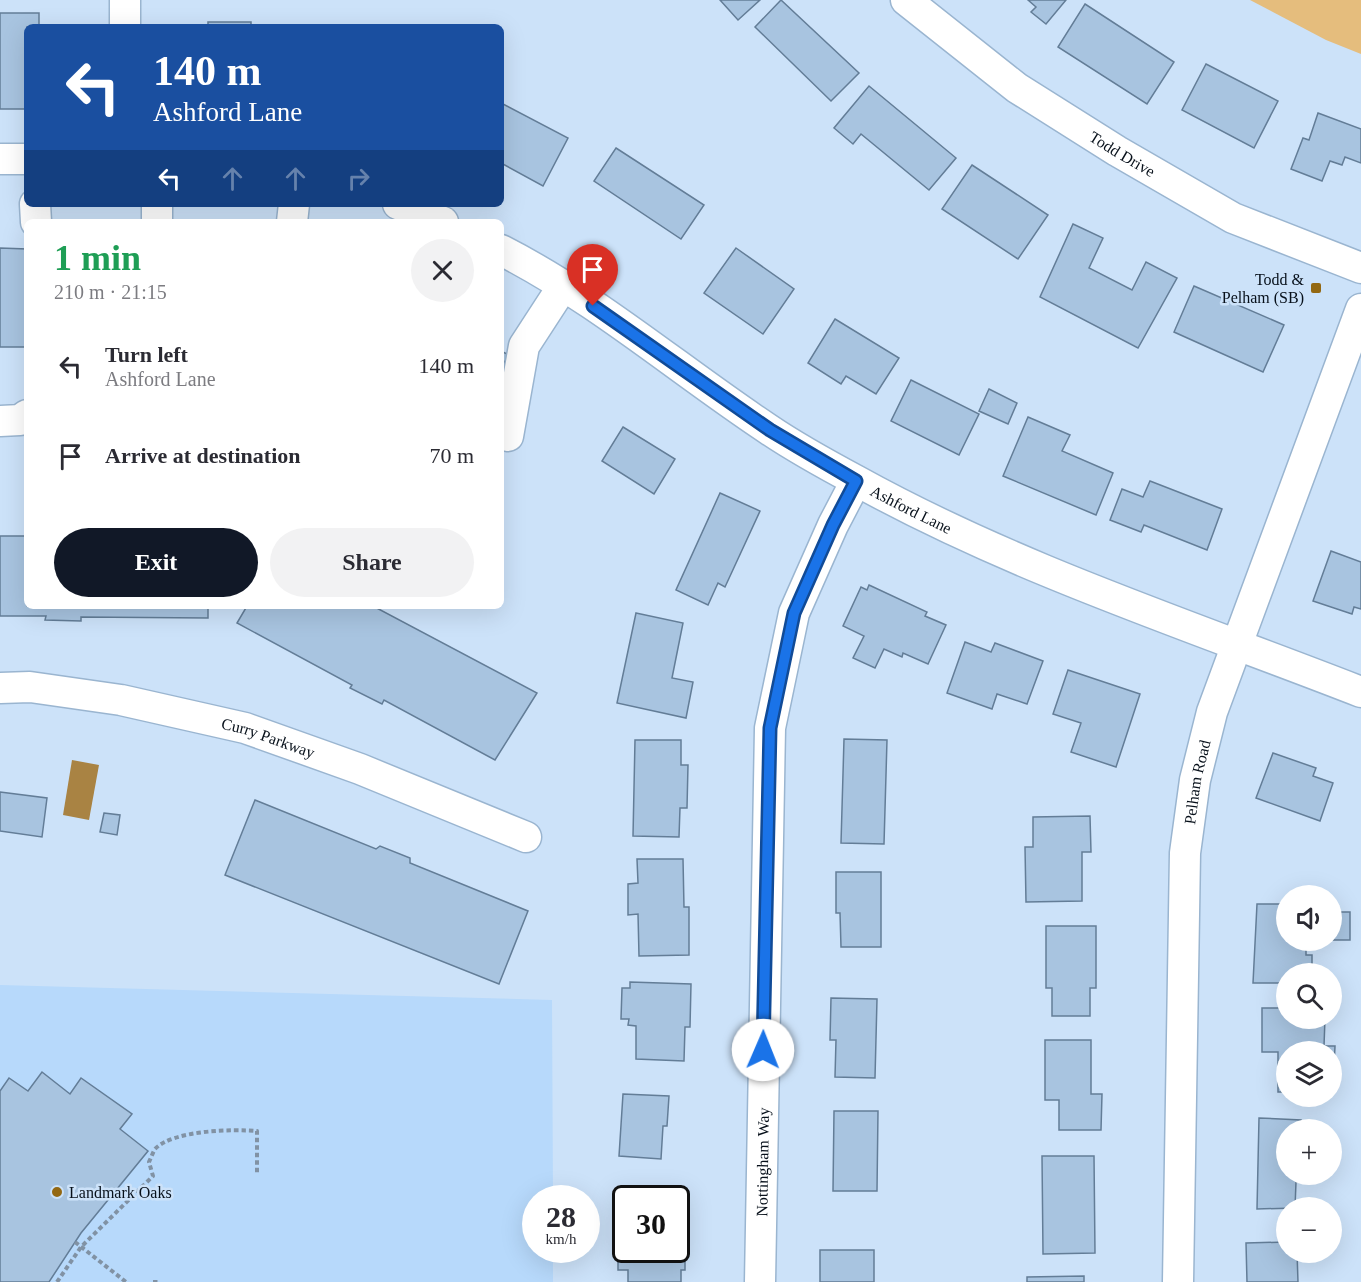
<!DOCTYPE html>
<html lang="en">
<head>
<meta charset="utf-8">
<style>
  body { margin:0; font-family:"Times New Roman",serif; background:#f2f2f3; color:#2b2b33; height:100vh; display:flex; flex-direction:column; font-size:22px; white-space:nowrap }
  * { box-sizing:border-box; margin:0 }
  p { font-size:20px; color:#7c7c81 }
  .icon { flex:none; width:33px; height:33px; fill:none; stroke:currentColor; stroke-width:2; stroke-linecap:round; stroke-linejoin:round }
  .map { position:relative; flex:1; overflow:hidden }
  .details { position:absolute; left:24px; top:219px; width:480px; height:390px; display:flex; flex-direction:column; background:#fff; border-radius:9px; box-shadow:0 6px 24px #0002 }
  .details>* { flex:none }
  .banner { position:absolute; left:24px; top:24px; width:480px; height:183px; border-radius:9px; box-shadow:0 6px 24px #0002; background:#1a4fa0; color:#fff; overflow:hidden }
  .buttons { position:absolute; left:1276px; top:885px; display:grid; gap:12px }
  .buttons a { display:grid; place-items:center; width:66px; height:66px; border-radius:50%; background:#fff; box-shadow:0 6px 24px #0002; font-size:30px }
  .speed { position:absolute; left:522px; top:1185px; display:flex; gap:12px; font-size:30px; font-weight:700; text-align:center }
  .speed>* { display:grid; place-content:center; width:78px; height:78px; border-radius:50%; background:#fff; box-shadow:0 6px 24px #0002; line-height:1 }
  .speed small { font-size:15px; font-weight:400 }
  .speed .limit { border:3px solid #111; border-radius:9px; background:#fff; color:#111 }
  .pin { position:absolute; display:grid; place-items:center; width:51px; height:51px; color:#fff; margin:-62px -26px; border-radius:50% 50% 50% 0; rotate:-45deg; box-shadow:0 0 6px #0007 }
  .pin .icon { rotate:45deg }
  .me { position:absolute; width:66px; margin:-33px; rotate:1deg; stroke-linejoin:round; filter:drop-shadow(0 0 4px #0008) }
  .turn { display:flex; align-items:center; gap:21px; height:126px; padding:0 30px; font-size:27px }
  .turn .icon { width:78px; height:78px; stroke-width:2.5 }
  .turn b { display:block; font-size:42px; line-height:51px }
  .lanes { display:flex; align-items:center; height:57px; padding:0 30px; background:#0003; justify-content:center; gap:30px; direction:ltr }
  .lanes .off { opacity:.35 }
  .round { display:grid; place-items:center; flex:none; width:63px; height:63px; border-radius:32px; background:#f2f2f3 }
  .head { display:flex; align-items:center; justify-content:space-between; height:102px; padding:0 30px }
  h1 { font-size:36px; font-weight:800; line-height:45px; color:#1e9e55 }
  .button { display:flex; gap:12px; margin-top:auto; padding:12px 30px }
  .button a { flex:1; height:69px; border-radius:36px; background:#111827; color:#fff; font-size:24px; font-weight:800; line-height:69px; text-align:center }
  .button a+a { background:#f2f2f3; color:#2b2b33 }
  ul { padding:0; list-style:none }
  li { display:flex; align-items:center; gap:18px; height:90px; padding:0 30px }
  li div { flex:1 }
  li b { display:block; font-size:22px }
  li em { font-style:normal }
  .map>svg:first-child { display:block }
</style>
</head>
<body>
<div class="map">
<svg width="1361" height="1282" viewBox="0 0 1361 1282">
  <rect width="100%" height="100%" fill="#cce2f9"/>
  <!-- built -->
  <polygon fill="#b7d9fb" points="0,985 552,1000 553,1198 536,1198 536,1250 553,1250 553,1282 0,1282"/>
  <!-- green -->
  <polygon fill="#e5bd7d" points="1250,0 1361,0 1361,54 1326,40"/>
  <!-- water -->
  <polygon fill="#a98343" points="72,760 99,765 89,820 63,815"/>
  <!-- building -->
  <g fill="#a8c4e0" stroke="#637d97" stroke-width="1.5">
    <polygon points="720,0 760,0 738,20"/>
    <polygon points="781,0 859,73 831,101 755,27"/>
    <polygon points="1028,0 1066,0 1046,24 1031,12 1036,7"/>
    <polygon points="1085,4 1174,62 1147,104 1058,47"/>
    <polygon points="0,13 39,13 39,27 27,27 27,109 0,109"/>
    <rect x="208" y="22" width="43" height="5"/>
    <polygon points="1206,64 1278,101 1254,148 1182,110"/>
    <polygon points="869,86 956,158 929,190 861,134 853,144 834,128"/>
    <polygon points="501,103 568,138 543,186 501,163"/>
    <polygon points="1318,113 1361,129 1361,163 1345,157 1342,165 1330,161 1322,181 1291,169 1303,138 1309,140"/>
    <polygon points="616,148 704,205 681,239 594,181"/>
    <polygon points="972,165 1048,215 1018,259 942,209"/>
    <polygon points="1073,224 1103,238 1089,268 1132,290 1146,262 1177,278 1138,348 1040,297"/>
    <polygon points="0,248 27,249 27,347 0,347"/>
    <polygon points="736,248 794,289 763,334 704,293"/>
    <polygon points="1194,286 1284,325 1263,372 1174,332"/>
    <polygon points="835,319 899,358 876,394 846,376 841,384 808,363"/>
    <polygon points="501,351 509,355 501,368"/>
    <polygon points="911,380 979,414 959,455 891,421"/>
    <polygon points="989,389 1017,403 1008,424 979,411"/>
    <polygon points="1028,417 1070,435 1062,451 1113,473 1096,515 1003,476"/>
    <polygon points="623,427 675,459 654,494 602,461"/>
    <polygon points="1150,481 1222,509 1207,550 1144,525 1141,532 1110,520 1122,489 1143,497"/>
    <polygon points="720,493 760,511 725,587 718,583 708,605 676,590"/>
    <polygon points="0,536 27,536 27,606 208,606 208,618 81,617 81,621 45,620 46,616 0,616"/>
    <polygon points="1331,551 1361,562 1361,609 1354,607 1352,614 1313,601"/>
    <polygon points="869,585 927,612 925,616 946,625 928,664 903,653 902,657 884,649 875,668 853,658 864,636 843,626 861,587 867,590"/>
    <polygon points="247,606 373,606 537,693 495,760 384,700 382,704 350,688 352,685 237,623"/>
    <polygon points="636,613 683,623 672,678 693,682 686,718 617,703"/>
    <polygon points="965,642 991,652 995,643 1043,661 1027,704 997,694 992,709 947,693"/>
    <polygon points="1068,670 1140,694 1116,767 1071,752 1081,723 1053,714"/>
    <polygon points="844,739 887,740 884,844 841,843"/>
    <polygon points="635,740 681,740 681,765 688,765 687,808 680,808 679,837 633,836"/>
    <polygon points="1273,753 1316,768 1313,776 1333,783 1320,821 1256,798"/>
    <polygon points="0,792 47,798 42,837 0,831"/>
    <polygon points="255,800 376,849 380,846 410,858 410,863 528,911 499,984 225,875"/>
    <polygon points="104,813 120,815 117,835 100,832"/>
    <polygon points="1090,816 1091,852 1082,852 1082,901 1026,902 1025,847 1033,847 1033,817"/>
    <polygon points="637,859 683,859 684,907 689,907 689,955 639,956 638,914 628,915 628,884 638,883"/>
    <polygon points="836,872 881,872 881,947 841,947 840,913 836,913"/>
    <polygon points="1257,904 1287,904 1287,940 1306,940 1306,955 1312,955 1312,974 1287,974 1287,983 1253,983"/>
    <rect x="1332" y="912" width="18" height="28"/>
    <polygon points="1046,926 1096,926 1096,988 1090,988 1090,1016 1052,1016 1052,988 1046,988"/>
    <polygon points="630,982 691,984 690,1027 685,1027 684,1061 636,1059 636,1026 628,1025 629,1019 621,1019 622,988 630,988"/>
    <polygon points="831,998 877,999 875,1078 835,1077 836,1040 830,1040"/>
    <polygon points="1262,1008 1287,1008 1287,1018 1325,1018 1324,1046 1335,1046 1334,1067 1332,1067 1332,1052 1287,1052 1287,1092 1278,1092 1278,1052 1262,1052"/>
    <polygon points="1045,1040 1091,1040 1091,1094 1102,1094 1101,1130 1059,1130 1059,1100 1045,1100"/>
    <polygon points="42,1072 70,1094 81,1078 132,1114 120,1129 148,1151 81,1233 49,1282 0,1282 0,1091 9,1078 28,1091"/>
    <polygon points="623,1094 669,1096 667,1126 663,1126 661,1159 619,1156"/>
    <polygon points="834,1111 878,1111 877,1191 833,1191"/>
    <polygon points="1259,1118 1301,1120 1301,1130 1287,1130 1287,1174 1299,1174 1299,1182 1296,1182 1295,1208 1257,1209"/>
    <polygon points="1042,1156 1094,1156 1095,1253 1043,1254"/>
    <polygon points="618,1227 626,1227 626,1250 676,1250 676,1227 685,1227 685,1270 681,1270 681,1282 628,1282 628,1270 618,1270"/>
    <polygon points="1287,1242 1287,1252 1297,1252 1298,1282 1247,1282 1246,1243"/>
    <rect x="820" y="1250" width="54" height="32"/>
    <polygon points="1084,1276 1084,1282 1027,1282 1027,1277"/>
  </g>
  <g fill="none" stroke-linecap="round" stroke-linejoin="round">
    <defs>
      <g id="minor">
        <path id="s1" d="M906,0l111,88 100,63 116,67 128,50"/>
        <polyline points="125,27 125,0"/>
        <polyline points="0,159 27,159"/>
        <polyline points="35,204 36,222"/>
        <polyline points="157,204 157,222"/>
        <polyline points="398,204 443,222"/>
        <polyline points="292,222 294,204"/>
        <path id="s2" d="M501,250c96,49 178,120 267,179 28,19 59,36 89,52 159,88 335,145 504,211"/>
        <polyline points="0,421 20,420 27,415"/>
        <polyline points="508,436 524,346 563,286"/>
        <path id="s3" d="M0,688l30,-1 91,13 124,28 115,41 166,68"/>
        <path id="s4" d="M760,1282l10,-554 24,-115 39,-88 23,-44"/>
        <path id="s5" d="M1178,1282l7,-429 10,-73 17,-68 149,-403"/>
      </g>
    </defs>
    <!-- minor casing -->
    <use href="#minor" stroke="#9ab5d0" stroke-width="33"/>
    <!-- path -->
    <g stroke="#8192a4" stroke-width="4" stroke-dasharray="4.5 3" stroke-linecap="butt">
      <polyline points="75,1242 126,1282"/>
      <path d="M57,1282l24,-35 72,-71 -4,-14c2,-4 4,-10 6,-13 18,-19 78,-20 102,-18v42"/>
      <polyline points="153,1282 160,1282"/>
    </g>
    <!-- minor -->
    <use href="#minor" stroke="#fff" stroke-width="30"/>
  </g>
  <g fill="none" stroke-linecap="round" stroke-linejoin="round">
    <defs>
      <polyline id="route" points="593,306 770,430 856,481 833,525 794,613 770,728 763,1050"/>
    </defs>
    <!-- route casing -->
    <use href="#route" stroke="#114b97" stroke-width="15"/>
    <!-- route -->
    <use href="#route" stroke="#1a73e8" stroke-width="10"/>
  </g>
  <!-- markers -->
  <g fill="#936812" stroke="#cce2f9" stroke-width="2">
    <rect x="1310" y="282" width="12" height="12" rx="3"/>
    <circle cx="57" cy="1192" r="6"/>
  </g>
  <g text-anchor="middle" stroke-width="5" stroke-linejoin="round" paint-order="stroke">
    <!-- street labels -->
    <g font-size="16" fill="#07101a" stroke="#cce2f9">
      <text dy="6" stroke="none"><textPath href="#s1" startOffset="266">Todd Drive</textPath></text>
      <text dy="6" stroke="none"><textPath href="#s2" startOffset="486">Ashford Lane</textPath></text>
      <text dy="6" stroke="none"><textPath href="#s3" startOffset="274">Curry Parkway</textPath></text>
      <text dy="6" stroke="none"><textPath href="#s5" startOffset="501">Pelham Road</textPath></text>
      <text dy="6" stroke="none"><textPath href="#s4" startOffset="120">Nottingham Way</textPath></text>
    </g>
    <!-- poi labels -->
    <g font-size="16" fill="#07101a" stroke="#cce2f9" text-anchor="end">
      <text x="1304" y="285">Todd &amp;<tspan x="1304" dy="18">Pelham (SB)</tspan></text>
      <text x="69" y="1198" text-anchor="start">Landmark Oaks</text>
    </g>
  </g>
</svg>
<div class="buttons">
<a><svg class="icon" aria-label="sound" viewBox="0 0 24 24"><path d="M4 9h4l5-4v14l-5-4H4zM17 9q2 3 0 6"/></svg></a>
<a><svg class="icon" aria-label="search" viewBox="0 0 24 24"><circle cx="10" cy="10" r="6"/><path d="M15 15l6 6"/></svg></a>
<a><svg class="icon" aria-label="layers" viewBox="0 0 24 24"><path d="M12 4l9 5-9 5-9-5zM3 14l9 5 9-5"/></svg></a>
<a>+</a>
<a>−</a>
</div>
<div class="speed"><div>28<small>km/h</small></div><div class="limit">30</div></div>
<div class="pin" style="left:593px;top:306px;background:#d93025"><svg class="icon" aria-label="arrive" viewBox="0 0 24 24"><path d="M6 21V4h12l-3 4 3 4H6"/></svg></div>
<svg class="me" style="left:763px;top:1050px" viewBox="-20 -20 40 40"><circle r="19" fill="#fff"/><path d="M0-13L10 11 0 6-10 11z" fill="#1a73e8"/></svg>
<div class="banner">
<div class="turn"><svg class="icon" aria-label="left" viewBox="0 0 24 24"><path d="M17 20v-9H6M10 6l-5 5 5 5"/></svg><div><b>140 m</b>Ashford Lane</div></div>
<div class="lanes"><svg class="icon" aria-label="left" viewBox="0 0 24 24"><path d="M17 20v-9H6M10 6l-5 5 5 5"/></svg><svg class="icon off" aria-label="ahead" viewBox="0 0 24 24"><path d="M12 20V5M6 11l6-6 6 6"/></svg><svg class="icon off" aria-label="ahead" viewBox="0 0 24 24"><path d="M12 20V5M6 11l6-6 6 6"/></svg><svg class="icon off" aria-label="right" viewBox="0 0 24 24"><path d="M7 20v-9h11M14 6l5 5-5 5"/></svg></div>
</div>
<section class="details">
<div class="head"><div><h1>1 min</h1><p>210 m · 21:15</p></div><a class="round"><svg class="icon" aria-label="close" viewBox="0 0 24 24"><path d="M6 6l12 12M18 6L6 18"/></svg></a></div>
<ul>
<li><svg class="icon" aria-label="left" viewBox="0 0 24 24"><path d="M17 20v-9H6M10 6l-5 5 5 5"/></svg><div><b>Turn left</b><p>Ashford Lane</p></div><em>140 m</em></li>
<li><svg class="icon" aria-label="arrive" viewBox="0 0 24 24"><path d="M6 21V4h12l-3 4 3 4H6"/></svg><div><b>Arrive at destination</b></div><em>70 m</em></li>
</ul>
<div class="button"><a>Exit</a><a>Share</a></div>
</section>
</div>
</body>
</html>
